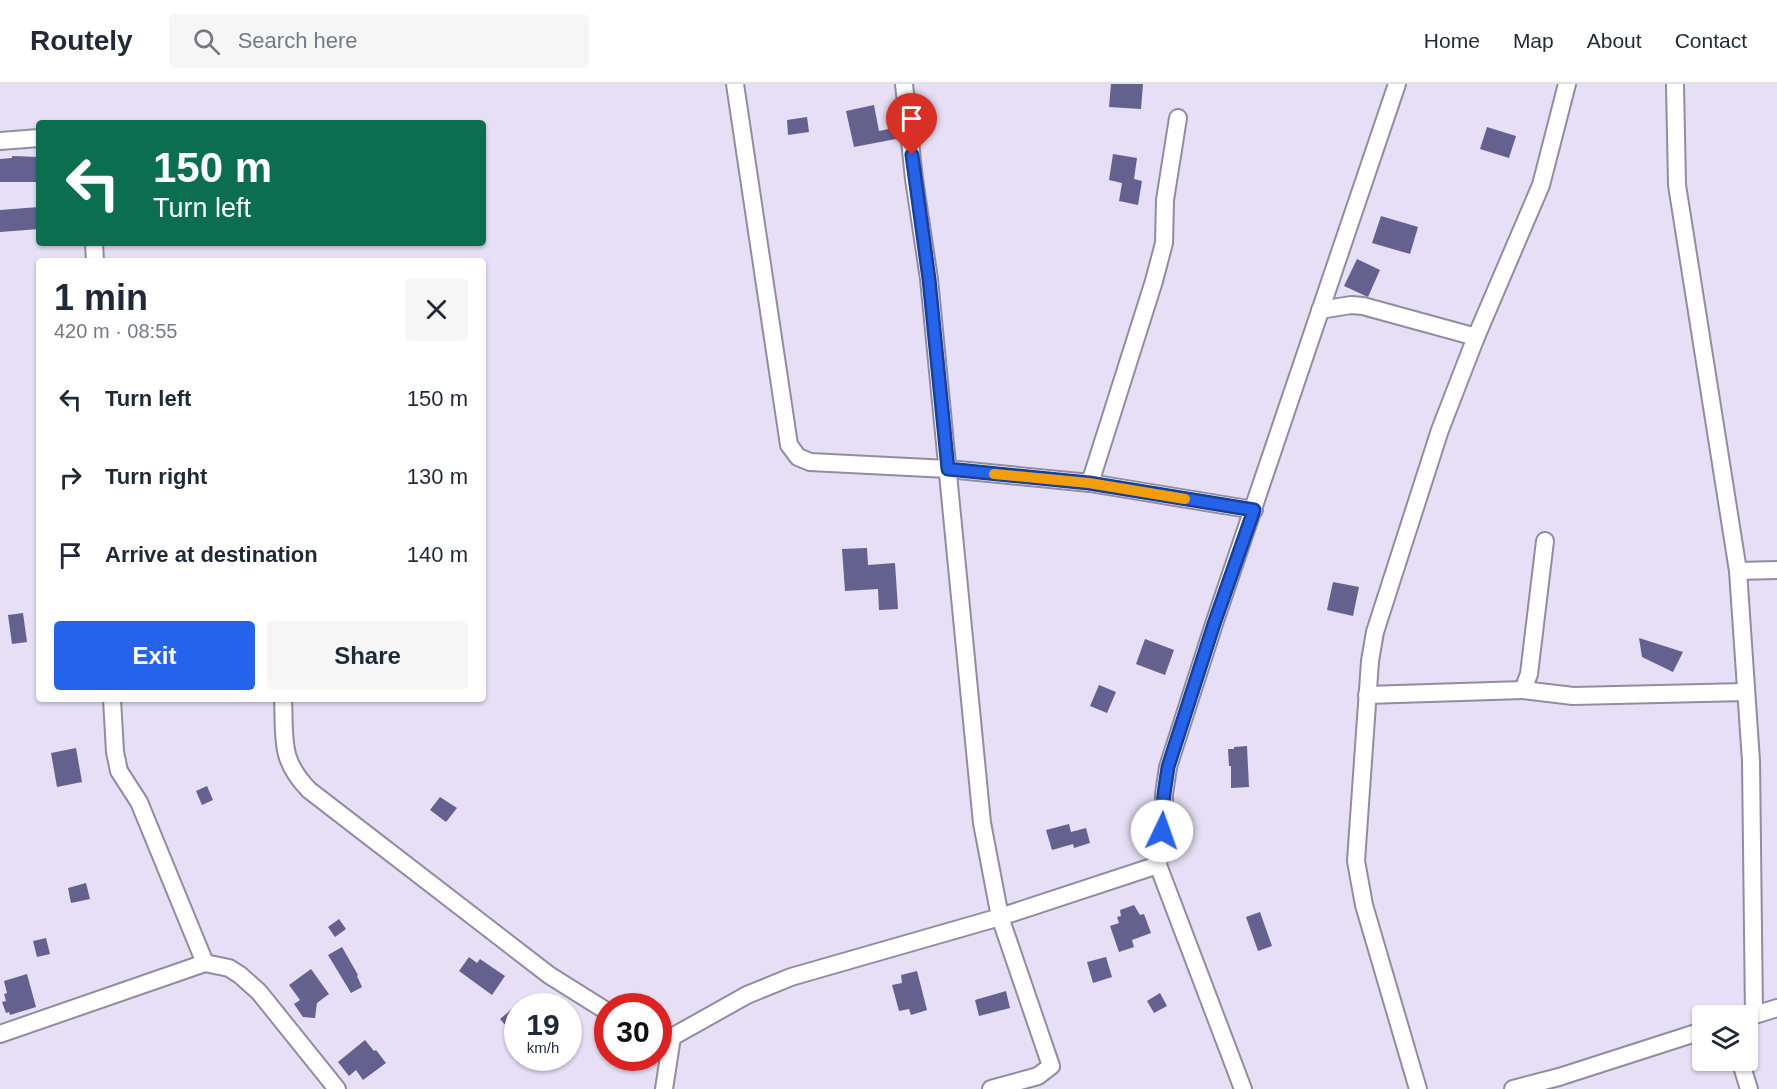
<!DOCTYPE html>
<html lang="en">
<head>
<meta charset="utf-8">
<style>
  body { margin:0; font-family:Arial,sans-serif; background:#f6f6f7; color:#1f2937; height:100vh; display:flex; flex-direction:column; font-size:22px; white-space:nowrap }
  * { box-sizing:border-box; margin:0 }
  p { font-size:20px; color:#747a83 }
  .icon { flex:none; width:33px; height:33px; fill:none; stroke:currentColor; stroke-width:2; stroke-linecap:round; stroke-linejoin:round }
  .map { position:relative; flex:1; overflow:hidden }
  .details { position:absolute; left:36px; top:174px; width:450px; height:444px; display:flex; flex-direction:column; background:#fff; border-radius:6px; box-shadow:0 2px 4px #0004 }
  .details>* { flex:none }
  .top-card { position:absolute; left:36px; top:36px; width:450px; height:126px; border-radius:6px; box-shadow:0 2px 4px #0004; background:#0b6e4f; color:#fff; overflow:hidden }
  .tools { position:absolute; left:1692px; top:921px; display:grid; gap:12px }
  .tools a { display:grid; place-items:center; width:66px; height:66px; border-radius:6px; background:#fff; box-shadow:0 2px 4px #0004; font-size:30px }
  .speed { position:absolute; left:504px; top:909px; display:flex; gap:12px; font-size:30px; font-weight:700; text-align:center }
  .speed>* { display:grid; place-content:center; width:78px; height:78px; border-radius:50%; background:#fff; box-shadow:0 2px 4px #0004; line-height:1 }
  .speed small { font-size:15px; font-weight:400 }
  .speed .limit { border:9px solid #d22; background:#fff; color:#111 }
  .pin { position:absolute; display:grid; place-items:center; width:51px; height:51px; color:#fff; margin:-62px -26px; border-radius:50% 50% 50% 0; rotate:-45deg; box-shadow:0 0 6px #0007 }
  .pin .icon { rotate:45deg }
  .me { position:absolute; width:66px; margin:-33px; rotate:3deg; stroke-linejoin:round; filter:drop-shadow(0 0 4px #0008) }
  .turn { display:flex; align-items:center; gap:21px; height:126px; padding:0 18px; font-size:27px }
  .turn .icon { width:78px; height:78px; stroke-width:2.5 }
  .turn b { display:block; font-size:42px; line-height:51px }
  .round { display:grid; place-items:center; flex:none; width:63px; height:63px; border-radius:6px; background:#f6f6f7 }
  .overview { display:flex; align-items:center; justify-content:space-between; height:102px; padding:0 18px }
  h1 { font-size:36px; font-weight:700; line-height:45px }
  .primary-button { display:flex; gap:12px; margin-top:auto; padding:12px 18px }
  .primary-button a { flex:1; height:69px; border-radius:6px; background:#2563eb; color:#fff; font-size:24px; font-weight:700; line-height:69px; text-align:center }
  .primary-button a+a { background:#f6f6f7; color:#1f2937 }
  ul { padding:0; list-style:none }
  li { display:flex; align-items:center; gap:18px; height:78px; padding:0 18px }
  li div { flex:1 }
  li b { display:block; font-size:22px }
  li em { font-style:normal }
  header { display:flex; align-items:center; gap:36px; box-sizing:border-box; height:84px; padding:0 30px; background:#fff; border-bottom:2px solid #e0e1e3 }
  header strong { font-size:28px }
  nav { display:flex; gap:33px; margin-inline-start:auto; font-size:21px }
  .search { width:420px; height:54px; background:#f6f6f7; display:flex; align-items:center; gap:15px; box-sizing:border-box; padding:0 21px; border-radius:6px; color:#747a83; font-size:22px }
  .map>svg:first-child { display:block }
</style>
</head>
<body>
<header>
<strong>Routely</strong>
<div class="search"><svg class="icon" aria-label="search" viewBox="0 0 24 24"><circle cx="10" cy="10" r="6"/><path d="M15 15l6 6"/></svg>Search here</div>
<nav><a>Home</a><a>Map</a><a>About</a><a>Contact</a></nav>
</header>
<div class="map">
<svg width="1777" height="1005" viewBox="0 0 1777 1005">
  <rect width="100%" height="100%" fill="#e6dff5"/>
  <!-- building -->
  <g fill="#64618e">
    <polygon points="1111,0 1143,0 1141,25 1109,23"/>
    <polygon points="874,21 879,47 893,44 896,55 854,63 846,27"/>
    <polygon points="807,33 809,48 788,51 787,36"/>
    <polygon points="1487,43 1516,52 1509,74 1480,65"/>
    <polygon points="1113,70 1137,74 1134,95 1142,97 1138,121 1119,117 1122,99 1109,96"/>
    <polygon points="12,72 39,73 39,98 0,98 0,75 12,74"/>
    <polygon points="39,123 39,145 0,148 0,126"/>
    <polygon points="1381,132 1418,143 1410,170 1372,159"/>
    <polygon points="1357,175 1380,186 1368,213 1344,202"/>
    <polygon points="867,464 868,481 895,479 898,525 879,526 878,505 845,507 842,465"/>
    <polygon points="1333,498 1359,503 1353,532 1327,526"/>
    <polygon points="23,529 27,558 12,560 8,531"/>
    <polygon points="1639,554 1683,568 1673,588 1642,573"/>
    <polygon points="1145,555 1174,566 1165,591 1136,580"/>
    <polygon points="1099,601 1116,608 1107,629 1090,622"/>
    <polygon points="1247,662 1249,703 1231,704 1231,682 1229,682 1228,665 1234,665 1234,663"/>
    <polygon points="76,664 82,698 57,703 51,669"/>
    <polygon points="207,702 213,716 202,721 196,707"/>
    <polygon points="440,713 457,724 446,738 430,726"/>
    <polygon points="1069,740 1071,748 1086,744 1090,759 1074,764 1073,760 1052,766 1046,746"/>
    <polygon points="86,799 90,815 71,819 68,804"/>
    <polygon points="1134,821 1140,831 1144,830 1151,849 1132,856 1134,863 1119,868 1110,842 1119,839 1117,833 1121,832 1120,826"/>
    <polygon points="1260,828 1272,862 1258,867 1246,833"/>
    <polygon points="339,835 346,845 335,853 328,843"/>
    <polygon points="46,854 50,870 37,873 33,857"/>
    <polygon points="342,863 358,891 357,892 362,903 351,909 328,871"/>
    <polygon points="469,873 477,879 480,875 505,892 492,911 459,887"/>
    <polygon points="1106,873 1112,893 1093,899 1087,878"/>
    <polygon points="311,885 329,910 317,919 315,934 303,933 294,920 300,916 289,901"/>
    <polygon points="917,887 927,926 911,931 909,925 899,927 892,901 902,899 901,891"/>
    <polygon points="27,890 36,923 10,931 9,928 6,929 2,918 6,917 4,910 7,909 4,897"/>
    <polygon points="1006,907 1010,924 979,932 975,916"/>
    <polygon points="1160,909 1167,922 1154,929 1147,917"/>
    <polygon points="518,920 518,956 500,935"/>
    <polygon points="365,956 374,967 376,966 386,979 363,996 356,986 349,992 338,978"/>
  </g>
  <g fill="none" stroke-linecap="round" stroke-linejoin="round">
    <defs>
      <g id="minor">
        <polyline points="735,0 789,361 798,373 810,378 948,385 1090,399 1254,426"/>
        <polyline points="904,0 914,95 929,195 982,739 1000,833 1051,982 1038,992 991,1005"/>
        <polyline points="1675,0 1677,101 1738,487 1751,677 1754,931"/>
        <polyline points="0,57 39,54"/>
        <polyline points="94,159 95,177"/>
        <polyline points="1320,226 1351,221 1363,222 1476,253"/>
        <polyline points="1090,399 1154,197 1164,159 1165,116 1178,34"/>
        <polyline points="1738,487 1777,486"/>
        <polyline points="1523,606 1573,612 1746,608"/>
        <polyline points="1367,611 1523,606 1529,590 1545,457"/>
        <polyline points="112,615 115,668 119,687 139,718 205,879"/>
        <path d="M283,615c2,40 -4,60 26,91l240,185 59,37"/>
        <polyline points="1748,933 1777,924"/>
        <polyline points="658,949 672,953 747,911 791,893 1000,833 1158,781"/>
        <polyline points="0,950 205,879 229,884 240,891 259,908 337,1005"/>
        <polyline points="1740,976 1749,1005"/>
        <polyline points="664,1005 672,953"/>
        <polyline points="1243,1005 1158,781 1164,730 1164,710 1168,683 1214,540 1397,0"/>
        <polyline points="1418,1005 1364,821 1356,777 1370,577 1375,548 1440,346 1476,253 1541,101 1567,0"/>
        <polyline points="1513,1005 1559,993 1702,947"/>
      </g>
    </defs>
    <!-- minor casing -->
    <use href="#minor" stroke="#928ca0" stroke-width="20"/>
    <!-- minor -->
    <use href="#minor" stroke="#fff" stroke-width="16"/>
  </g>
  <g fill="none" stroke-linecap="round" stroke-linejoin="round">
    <defs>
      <polyline id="route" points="912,71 929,195 948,385 1089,399 1254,426 1214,540 1168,683 1164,710 1162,747"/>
    </defs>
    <!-- route casing -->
    <use href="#route" stroke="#184099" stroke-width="15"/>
    <!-- route -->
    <use href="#route" stroke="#2563eb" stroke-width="10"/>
    <!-- slow -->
    <polyline stroke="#f59e0b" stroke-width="10" points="994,390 1089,399 1185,415"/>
  </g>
</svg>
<div class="tools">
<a><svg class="icon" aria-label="layers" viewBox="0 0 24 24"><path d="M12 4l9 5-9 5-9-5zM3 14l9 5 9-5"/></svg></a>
</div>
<div class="speed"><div>19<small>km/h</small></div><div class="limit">30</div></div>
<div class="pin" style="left:912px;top:71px;background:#d93025"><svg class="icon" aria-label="arrive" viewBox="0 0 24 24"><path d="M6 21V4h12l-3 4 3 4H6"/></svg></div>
<svg class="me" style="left:1162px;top:747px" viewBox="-20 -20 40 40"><circle r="19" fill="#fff"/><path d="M0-13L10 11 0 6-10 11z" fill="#2563eb"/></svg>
<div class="top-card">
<div class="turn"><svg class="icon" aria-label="left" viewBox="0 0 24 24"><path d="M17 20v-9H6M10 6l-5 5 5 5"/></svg><div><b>150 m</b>Turn left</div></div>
</div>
<section class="details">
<div class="overview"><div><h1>1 min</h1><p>420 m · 08:55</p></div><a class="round"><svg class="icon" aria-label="close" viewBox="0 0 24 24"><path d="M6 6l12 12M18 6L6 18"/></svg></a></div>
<ul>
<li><svg class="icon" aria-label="left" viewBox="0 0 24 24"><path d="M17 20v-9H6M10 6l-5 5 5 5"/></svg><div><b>Turn left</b></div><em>150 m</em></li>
<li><svg class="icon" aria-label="right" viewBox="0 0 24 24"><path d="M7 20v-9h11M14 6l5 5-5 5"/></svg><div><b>Turn right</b></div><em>130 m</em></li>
<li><svg class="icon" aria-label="arrive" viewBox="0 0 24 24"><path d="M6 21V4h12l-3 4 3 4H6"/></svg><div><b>Arrive at destination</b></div><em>140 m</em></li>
</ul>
<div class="primary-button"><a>Exit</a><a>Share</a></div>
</section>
</div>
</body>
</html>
